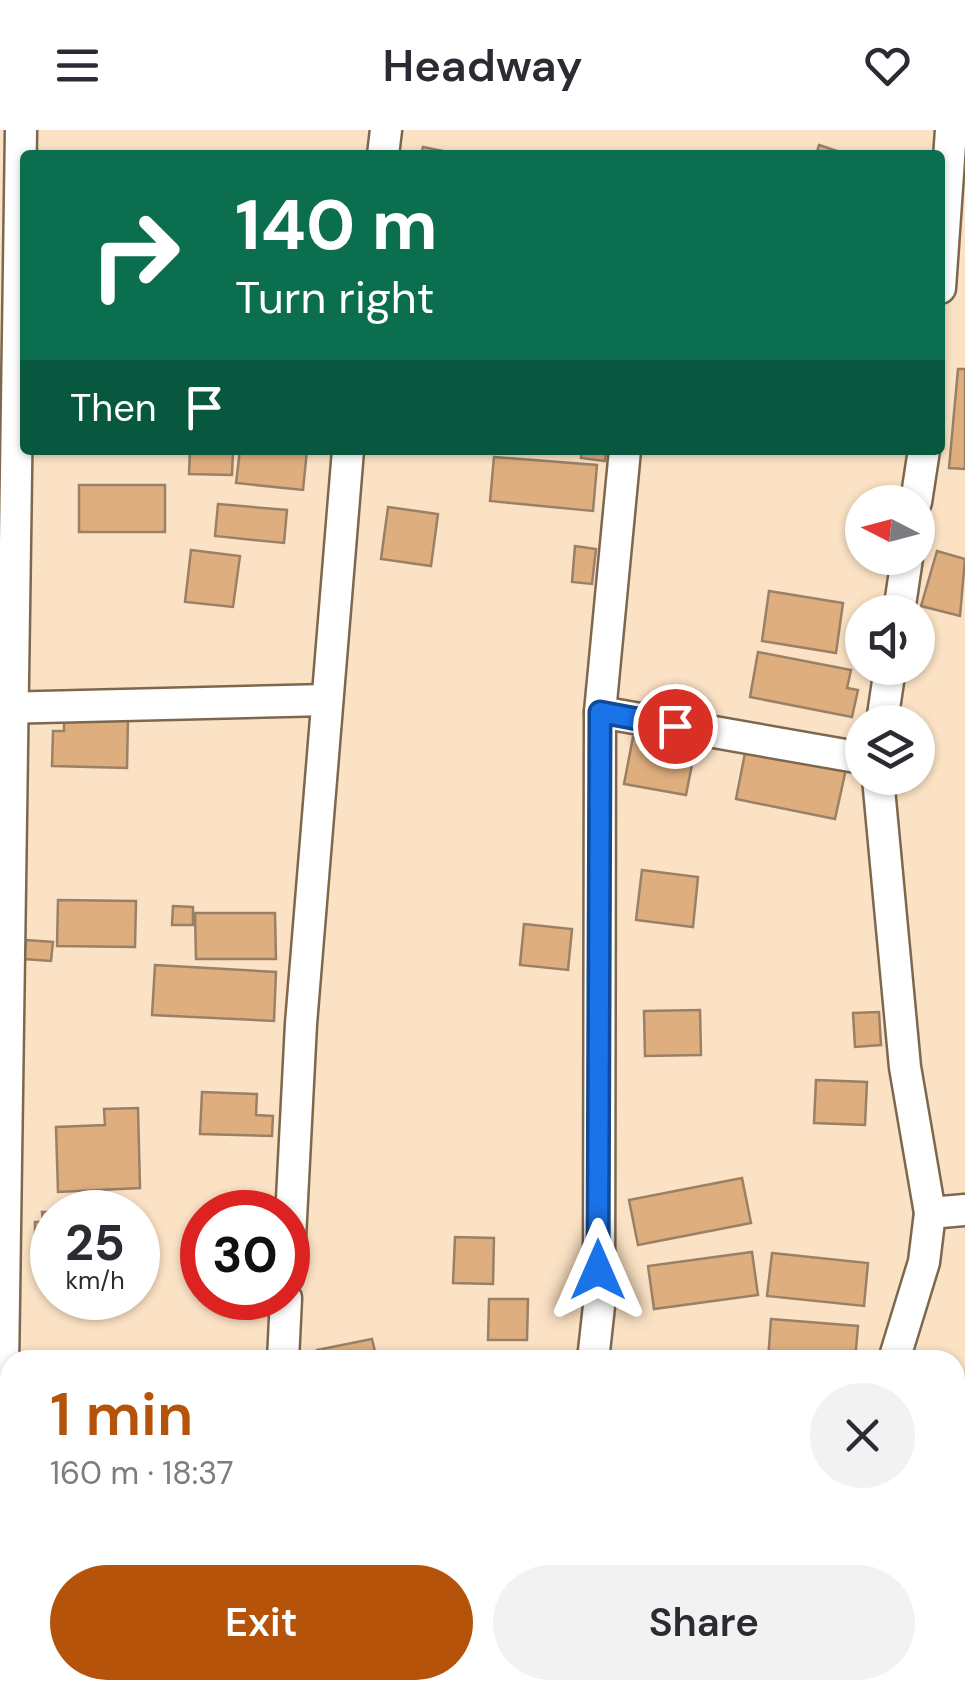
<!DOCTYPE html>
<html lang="en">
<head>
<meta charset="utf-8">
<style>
  body { margin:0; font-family:"DM Sans",sans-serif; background:#f2f2f3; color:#2b2b33; height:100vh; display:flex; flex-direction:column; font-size:38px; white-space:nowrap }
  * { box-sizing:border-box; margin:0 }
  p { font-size:32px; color:#7c7c81 }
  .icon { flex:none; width:55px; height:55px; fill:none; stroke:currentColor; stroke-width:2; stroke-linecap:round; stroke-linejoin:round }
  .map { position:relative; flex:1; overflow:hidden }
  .details { position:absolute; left:0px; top:1220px; width:965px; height:350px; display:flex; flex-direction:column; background:#fff; border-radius:30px 30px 0 0; box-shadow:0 2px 8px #0004 }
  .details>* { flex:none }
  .guide { position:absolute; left:20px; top:20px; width:925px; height:305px; border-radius:10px; box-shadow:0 2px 8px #0004; background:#0b6e4f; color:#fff; overflow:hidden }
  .needle { width:65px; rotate:276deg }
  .controls { position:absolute; left:845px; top:355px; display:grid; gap:20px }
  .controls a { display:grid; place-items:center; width:90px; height:90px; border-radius:50%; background:#fff; box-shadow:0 2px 8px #0004; font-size:50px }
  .speed { position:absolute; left:30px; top:1060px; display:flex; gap:20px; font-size:50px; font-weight:700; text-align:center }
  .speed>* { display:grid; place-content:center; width:130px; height:130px; border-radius:50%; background:#fff; box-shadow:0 2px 8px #0004; line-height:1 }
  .speed small { font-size:25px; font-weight:400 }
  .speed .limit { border:15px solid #d22; background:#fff; color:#111 }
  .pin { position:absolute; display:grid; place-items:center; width:85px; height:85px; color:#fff; margin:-42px; border:5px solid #fff; border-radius:50%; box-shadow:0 2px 10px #0007 }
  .me { position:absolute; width:110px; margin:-55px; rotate:0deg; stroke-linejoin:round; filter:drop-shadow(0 0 8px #0008) }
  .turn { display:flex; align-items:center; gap:35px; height:210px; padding:0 50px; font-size:45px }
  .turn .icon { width:130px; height:130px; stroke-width:2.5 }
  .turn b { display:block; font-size:70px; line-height:85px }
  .then { display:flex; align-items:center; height:95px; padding:0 50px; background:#0003; gap:20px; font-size:38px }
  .round { display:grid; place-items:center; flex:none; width:105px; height:105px; border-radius:52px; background:#f2f2f3 }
  .summary { display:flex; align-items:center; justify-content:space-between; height:170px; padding:0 50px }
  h1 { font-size:60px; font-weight:600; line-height:75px; color:#b45309 }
  .primary-button { display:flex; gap:20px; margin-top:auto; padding:20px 50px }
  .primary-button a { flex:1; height:115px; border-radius:60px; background:#b45309; color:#fff; font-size:40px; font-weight:600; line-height:115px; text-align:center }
  .primary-button a+a { background:#f2f2f3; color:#2b2b33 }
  header { display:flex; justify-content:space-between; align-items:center; height:130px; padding:0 50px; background:#fff; font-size:45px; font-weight:600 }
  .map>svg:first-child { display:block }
</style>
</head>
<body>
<header><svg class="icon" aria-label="menu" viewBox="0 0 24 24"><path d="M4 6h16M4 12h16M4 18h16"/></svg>Headway<svg class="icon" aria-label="heart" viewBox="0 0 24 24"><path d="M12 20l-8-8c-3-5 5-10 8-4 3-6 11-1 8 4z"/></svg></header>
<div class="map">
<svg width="965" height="1570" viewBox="0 0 965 1570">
  <rect width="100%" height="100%" fill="#fbe2c4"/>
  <!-- building -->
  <g fill="#dfae7f" stroke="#9a8067" stroke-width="2.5">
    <polygon points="819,15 849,25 816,25"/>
    <polygon points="423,17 463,25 421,25"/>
    <polygon points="958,239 965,239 965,339 949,338"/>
    <polygon points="190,320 233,320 232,345 189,344"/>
    <polygon points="240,320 307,320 303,360 236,353"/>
    <polygon points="582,320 606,320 605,331 581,328"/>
    <polygon points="494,327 597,335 593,381 490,371"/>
    <rect x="79" y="355" width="86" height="47"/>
    <polygon points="218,374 287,380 284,413 215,406"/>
    <polygon points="388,377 438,384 431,436 381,429"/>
    <polygon points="575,416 596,419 592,454 572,452"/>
    <polygon points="191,420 240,426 233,477 185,472"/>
    <polygon points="937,421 965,429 960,486 921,476"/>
    <polygon points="769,461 843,473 836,523 762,511"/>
    <polygon points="758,522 851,540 847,558 858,560 852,587 750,567"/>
    <polygon points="64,584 128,586 127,638 52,636 53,601 64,601"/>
    <polygon points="633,607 695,619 686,665 624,654"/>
    <polygon points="746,618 846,639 835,689 736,669"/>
    <polygon points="642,740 698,747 693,797 636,790"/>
    <polygon points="58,770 136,771 135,817 57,816"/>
    <polygon points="173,776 193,777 193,795 172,795"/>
    <polygon points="195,783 275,783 276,829 196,829"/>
    <polygon points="524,794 572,799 568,840 520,835"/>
    <polygon points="26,810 53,812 51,831 24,829"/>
    <polygon points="155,835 276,842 274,891 152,885"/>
    <polygon points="700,880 701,925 645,926 644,881"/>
    <polygon points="879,882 881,915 855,917 853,883"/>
    <polygon points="816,950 867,952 865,995 814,993"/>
    <polygon points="202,962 257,964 256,985 273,986 272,1006 200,1004"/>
    <polygon points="138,978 140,1058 58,1062 56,997 105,995 104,979"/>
    <polygon points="742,1048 751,1093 638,1115 629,1070"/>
    <polygon points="42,1082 114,1082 52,1082 52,1130 45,1130 45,1118 35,1118 35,1092 43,1092"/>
    <polygon points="455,1107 494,1108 493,1154 453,1153"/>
    <rect x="138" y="1109" width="8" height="21"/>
    <polygon points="752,1122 758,1165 654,1179 648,1136"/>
    <polygon points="772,1123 868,1133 864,1176 767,1166"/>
    <polygon points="489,1169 528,1169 527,1210 488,1210"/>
    <polygon points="771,1189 858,1196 855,1230 768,1230"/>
    <polygon points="372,1209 377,1230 319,1230 317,1220"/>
    <polygon points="7,1381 10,1415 0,1415 0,1382"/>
    <polygon points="241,1560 284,1560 286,1570 243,1570"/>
    <polygon points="312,1560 360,1560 363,1570 315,1570"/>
    <polygon points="519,1560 564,1560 567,1570 522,1570"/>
    <polygon points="767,1560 797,1560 780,1570 772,1570"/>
  </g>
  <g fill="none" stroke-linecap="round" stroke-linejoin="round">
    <defs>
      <g id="minor">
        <polyline points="383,25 386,0"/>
        <polyline points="940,158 951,0"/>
        <polyline points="916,372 924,320"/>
        <polyline points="899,482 907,428"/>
        <polyline points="0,578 327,570"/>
        <polyline points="600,582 862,628"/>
        <polyline points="882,592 890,538"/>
        <polyline points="878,648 905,937 930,1083 924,1132 894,1230"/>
        <polyline points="930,1083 965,1080"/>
        <polyline points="288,1147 301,894 348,320"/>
        <polyline points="283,1230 286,1168"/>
        <polyline points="593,1230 599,1176 600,582 625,320"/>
        <polyline points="1,1374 21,0"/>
        <polyline points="955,1391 965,1391"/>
        <polyline points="834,1560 835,1570"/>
        <polyline points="150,1570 164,1560"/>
        <polyline points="630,1570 643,1560"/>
      </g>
    </defs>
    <!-- minor casing -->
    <use href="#minor" stroke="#7d684d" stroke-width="35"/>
    <!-- minor -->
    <use href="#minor" stroke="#fff" stroke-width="30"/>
  </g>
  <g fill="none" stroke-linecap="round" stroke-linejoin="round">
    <defs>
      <polyline id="route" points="598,1140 600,582 675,596"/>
    </defs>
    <!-- route casing -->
    <use href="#route" stroke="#114b97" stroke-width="25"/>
    <!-- route -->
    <use href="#route" stroke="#1a73e8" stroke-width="18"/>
  </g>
</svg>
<div class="controls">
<a><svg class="needle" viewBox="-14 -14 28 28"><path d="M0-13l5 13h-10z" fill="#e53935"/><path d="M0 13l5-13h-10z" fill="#7c7c81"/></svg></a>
<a><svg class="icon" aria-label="sound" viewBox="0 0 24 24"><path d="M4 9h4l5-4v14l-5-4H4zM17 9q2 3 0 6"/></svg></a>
<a><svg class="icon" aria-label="layers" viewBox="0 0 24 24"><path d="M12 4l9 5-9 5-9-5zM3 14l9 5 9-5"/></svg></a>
</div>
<div class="speed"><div>25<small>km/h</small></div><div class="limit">30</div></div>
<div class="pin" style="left:675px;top:596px;background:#d93025"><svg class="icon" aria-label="arrive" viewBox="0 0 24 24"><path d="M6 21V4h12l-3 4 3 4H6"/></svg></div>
<svg class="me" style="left:598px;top:1140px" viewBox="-20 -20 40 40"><path d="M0-17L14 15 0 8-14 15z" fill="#1a73e8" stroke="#fff" stroke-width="4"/></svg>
<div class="guide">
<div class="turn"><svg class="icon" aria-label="right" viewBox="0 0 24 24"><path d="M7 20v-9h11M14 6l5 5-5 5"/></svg><div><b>140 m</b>Turn right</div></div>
<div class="then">Then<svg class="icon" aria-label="arrive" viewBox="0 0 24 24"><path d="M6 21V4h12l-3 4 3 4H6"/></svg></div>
</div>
<section class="details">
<div class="summary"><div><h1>1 min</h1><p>160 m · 18:37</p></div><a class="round"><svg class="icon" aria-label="close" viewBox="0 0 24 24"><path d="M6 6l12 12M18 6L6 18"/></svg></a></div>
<div class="primary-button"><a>Exit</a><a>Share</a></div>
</section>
</div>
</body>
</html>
